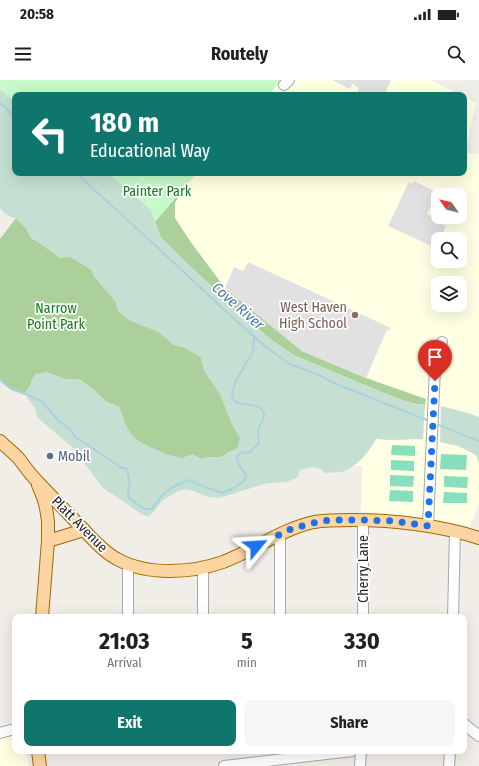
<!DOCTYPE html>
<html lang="en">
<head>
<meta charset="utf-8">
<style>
  body { margin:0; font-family:"Fira Sans Condensed",sans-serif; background:#f6f6f6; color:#202124; height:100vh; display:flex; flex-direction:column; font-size:15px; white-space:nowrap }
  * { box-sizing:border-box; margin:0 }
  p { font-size:13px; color:#757577 }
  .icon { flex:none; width:22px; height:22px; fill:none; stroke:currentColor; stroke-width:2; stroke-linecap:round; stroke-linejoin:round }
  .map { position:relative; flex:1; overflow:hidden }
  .panel { position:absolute; left:12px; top:534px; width:455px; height:140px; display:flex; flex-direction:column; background:#fff; border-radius:8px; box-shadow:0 4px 16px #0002 }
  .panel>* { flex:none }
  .banner { position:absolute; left:12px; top:12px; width:455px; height:84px; border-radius:8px; box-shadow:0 4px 16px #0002; background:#0f766e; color:#fff; overflow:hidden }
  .needle { width:26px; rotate:304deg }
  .controls { position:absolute; left:431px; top:108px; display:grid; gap:8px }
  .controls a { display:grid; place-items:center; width:36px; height:36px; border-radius:8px; background:#fff; box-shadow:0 4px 16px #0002; font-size:20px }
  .pin { position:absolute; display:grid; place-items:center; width:34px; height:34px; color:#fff; margin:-41px -17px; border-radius:50% 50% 50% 0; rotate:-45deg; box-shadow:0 0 4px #0007 }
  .pin .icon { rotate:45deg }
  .me { position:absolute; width:44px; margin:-22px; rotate:63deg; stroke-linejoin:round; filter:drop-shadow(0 0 3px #0008) }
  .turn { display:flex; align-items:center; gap:14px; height:84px; padding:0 12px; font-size:18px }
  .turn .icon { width:52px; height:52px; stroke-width:2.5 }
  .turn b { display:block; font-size:28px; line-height:34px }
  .eta { display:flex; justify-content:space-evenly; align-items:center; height:68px; text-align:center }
  .eta b { font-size:24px; font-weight:700; line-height:28px }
  .button { display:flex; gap:8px; margin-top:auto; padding:8px 12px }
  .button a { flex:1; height:46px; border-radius:8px; background:#0f766e; color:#fff; font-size:16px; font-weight:700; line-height:46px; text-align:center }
  .button a+a { background:#f6f6f6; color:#202124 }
  .status { display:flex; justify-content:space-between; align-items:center; height:28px; padding:0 20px; background:#fff; direction:ltr }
  .status svg { height:11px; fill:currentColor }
  header { display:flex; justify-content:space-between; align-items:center; height:52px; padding:0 12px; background:#fff; font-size:18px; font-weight:700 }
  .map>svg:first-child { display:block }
</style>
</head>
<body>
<div class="status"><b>20:58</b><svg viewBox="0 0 49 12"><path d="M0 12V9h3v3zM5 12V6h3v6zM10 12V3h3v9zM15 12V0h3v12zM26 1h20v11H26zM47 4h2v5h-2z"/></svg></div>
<header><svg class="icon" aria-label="menu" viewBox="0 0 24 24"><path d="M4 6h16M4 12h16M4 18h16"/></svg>Routely<svg class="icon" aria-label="search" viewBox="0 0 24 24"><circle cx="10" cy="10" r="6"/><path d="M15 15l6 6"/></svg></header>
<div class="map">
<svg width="479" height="686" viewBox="0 0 479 686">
  <rect width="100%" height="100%" fill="#f1eee8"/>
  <!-- education -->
  <g fill="#ffffe3" fill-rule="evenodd">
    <polygon points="268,0 431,0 460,15 254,15"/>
    <path d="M464,17l12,6 -11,50 14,1v349l-9,24 -6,-2 -53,-9 -50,-4 1,-46 -14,1 -206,-191 40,-103h282zM438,115h22v22h-22zM438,159h22v22h-22zM438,203h22v22h-22z"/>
    <polygon points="15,655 15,671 27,671 29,686 0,686 0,659"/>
  </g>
  <!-- forest -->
  <g fill="#acd09c">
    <polygon points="108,93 197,93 187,103 175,123 175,138 190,161 225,208 302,271 366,298 426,319 425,325 412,323 396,318 295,276 270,259 226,220 193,189 161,158 151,130"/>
    <path d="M16,138l10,10 6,11 38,17 22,14 2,6 22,26 2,9 11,9 30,12 15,13 10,2 17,10 3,13 16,24 13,32 7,12 -1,7 -4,5 -4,1 -10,6h-10l-10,2 -9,-5c-2,1 -6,3 -9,4 -8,1 -42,-13 -49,-20 -6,-5 -12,-23 -15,-31l-14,-6 -11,-11 -15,-11h-14l-19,-7 -14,7 -1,5 -6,10 -14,-5 -11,-9v-141z"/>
  </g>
  <!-- wetland -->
  <g fill="#c5dfd3">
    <path d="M0,9l15,13v71h93l43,37 10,28 32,31 33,31 44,39 25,17 101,42 16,5 13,2 -2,34 -33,1 -14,-1c-6,12 -19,27 -31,32 -6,2 -14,1 -20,2 -9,-9 -15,-5 -26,-3l-1,7 -11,5 -20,1 -48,15 -11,-1 -14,-6 -7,-2 -9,2 -15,9 -9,11 -5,5 -6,-1 -40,-27 -31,-41 -34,-29 -3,-9 -10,-15 6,-10 1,-5 3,-5 11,-2 19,7h14l15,11 11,11 14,6c3,8 9,25 15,31 7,6 41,21 49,20 3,-1 7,-3 9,-4l9,5 10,-2h10l10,-6 4,-1 4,-5 1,-7 -7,-12 -13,-32 -16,-24 -3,-13 -17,-10 -10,-2 -15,-13 -30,-12 -11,-9 -2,-9 -22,-26 -2,-6 -22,-13 -10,1 -28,-20 -6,-10 -10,-10c-6,0 -14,-5 -16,-11z"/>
    <polygon points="441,326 468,333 479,337 479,384 476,375 458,366 440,362"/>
  </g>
  <!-- park -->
  <g fill="#c6faca">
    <polygon points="0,0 282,0 268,15 15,15 15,22 0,9"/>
    <polygon points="108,93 197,93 155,142 151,130"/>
  </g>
  <!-- pitch -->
  <g fill="#86e0bd">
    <polygon points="392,365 415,366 415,376 391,375"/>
    <polygon points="441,374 467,375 466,390 440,389"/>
    <polygon points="391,380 414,381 414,391 391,390"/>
    <polygon points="390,395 414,396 413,407 390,406"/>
    <polygon points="444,396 468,397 467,408 444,407"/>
    <polygon points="390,410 413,411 413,422 389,421"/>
    <polygon points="444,412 467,413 467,423 443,423"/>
  </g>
  <!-- parking -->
  <g fill="#e1e1e1">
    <polygon points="332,0 391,0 391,1 384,15 362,15 357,13 359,8 352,4 350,9"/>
    <polygon points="414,101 437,112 427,134 436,138 437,136 443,139 441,144 446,146 440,159 438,159 438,164 436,168 388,146 409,102 413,104"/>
    <polygon points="248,182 391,248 386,252 366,298 302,271 225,208 234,187 243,191"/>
  </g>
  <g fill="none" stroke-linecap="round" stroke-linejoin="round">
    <!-- stream -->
    <g stroke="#a8d2de" stroke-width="2">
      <polyline points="0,23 15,37"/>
      <polyline points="76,93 157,167 220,226 266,267 290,284 321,296 334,303 429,341"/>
      <path d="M0,300l11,9 14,5 16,7 18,20 11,8 6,9 9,5 35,24 7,2 3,16 -2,5 1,8 8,6 8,5h7c10,-16 19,-23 37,-29l8,4 25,9 10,-4 9,-6 4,-3 1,-5c-4,-6 -9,-11 -9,-19l4,-3 9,-1 9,-9c0,-4 -1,-9 -1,-13 2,-7 10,-14 4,-21 -7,-7 -21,-2 -27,-8 -1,-1 -3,-5 -3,-6l3,-12 18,-32 1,-15"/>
      <polyline points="436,344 479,361"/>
    </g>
    <defs>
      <g id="minor">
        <polyline points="284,5 289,0"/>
        <polyline points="428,446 435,288 438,274 442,262"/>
        <polyline points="203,488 203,537"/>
        <polyline points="128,537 128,485"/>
        <polyline points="280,537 280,454"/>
        <polyline points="363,537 363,440"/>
        <polyline points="453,537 455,452"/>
        <polyline points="464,644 479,656"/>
        <polyline points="0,653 15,649"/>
        <polyline points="224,686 352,671"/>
        <polyline points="360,686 361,671"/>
        <polyline points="449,686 450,671"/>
      </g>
      <g id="major">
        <path d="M0,361c6,6 14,12 20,19 5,7 11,15 17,21 14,15 28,29 42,44 12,12 23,26 38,34 16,9 34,12 53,12 18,0 36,-3 53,-9 31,-12 59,-33 91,-40 12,-2 25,-2 37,-2 43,0 87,5 128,18"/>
        <polyline points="38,405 43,417 46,428 48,441 48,461 42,537"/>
        <polyline points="48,461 84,450"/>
        <polyline points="38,671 40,686"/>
      </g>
    </defs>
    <!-- minor casing -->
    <use href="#minor" stroke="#a8a8a8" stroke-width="12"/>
    <!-- major casing -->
    <use href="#major" stroke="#9e6a00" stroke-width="14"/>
    <!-- minor -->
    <use href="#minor" stroke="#fff" stroke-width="10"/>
    <!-- major -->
    <use href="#major" stroke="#fcd5a2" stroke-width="12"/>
  </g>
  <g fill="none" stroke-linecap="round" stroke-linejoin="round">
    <!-- route -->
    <polyline stroke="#1a73e8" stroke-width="7" stroke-dasharray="0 12.6" points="256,466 291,449 317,442 330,440 363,440 394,441 428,446 435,301"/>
  </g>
  <!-- markers -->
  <circle fill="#8d6e63" stroke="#fff" stroke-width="1.5" cx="355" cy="235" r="4"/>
  <circle fill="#5c6f8a" stroke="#fff" stroke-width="1.5" cx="50" cy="376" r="4"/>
  <g text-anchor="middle" stroke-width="3.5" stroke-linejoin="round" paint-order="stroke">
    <!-- park labels -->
    <g font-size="14" fill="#0c8216" stroke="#fff">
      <text x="157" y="116">Painter Park</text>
      <text x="56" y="233">Narrow<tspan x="56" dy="16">Point Park</tspan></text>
    </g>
    <!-- education labels -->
    <g font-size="14" fill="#785e54" stroke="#fff" text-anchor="end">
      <text x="347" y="232">West Haven<tspan x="347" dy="16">High School</tspan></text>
    </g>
    <!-- service labels -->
    <g font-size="14" fill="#4e5e75" stroke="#fff" text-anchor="start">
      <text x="58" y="381">Mobil</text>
    </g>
    <!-- street labels -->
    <g font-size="14" fill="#212121" stroke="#fff">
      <text transform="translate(80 444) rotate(45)" y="5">Platt Avenue</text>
      <text transform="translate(363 489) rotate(-90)" y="5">Cherry Lane</text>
    </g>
    <!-- water labels -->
    <g font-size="15" font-style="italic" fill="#497aaa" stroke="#fff">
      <text transform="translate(238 226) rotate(41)" y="5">Cove River</text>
    </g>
  </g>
</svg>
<div class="controls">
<a><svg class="needle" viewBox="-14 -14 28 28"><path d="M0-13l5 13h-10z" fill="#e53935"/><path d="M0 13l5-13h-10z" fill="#757577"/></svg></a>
<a><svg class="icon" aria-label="search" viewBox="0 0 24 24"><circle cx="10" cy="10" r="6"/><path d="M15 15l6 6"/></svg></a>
<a><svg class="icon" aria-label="layers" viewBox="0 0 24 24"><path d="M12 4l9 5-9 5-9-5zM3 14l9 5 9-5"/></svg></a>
</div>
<div class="pin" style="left:435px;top:301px;background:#d93025"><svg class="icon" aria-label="arrive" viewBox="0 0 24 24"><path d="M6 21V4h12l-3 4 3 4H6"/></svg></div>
<svg class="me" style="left:256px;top:466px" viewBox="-20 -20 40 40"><path d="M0-17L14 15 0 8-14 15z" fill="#1a73e8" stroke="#fff" stroke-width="4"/></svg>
<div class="banner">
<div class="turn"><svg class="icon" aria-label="left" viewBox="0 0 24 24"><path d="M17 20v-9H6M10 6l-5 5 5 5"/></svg><div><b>180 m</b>Educational Way</div></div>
</div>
<section class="panel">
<div class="eta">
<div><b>21:03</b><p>Arrival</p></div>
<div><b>5</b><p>min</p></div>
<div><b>330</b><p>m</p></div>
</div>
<div class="button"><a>Exit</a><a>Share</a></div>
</section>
</div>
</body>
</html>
